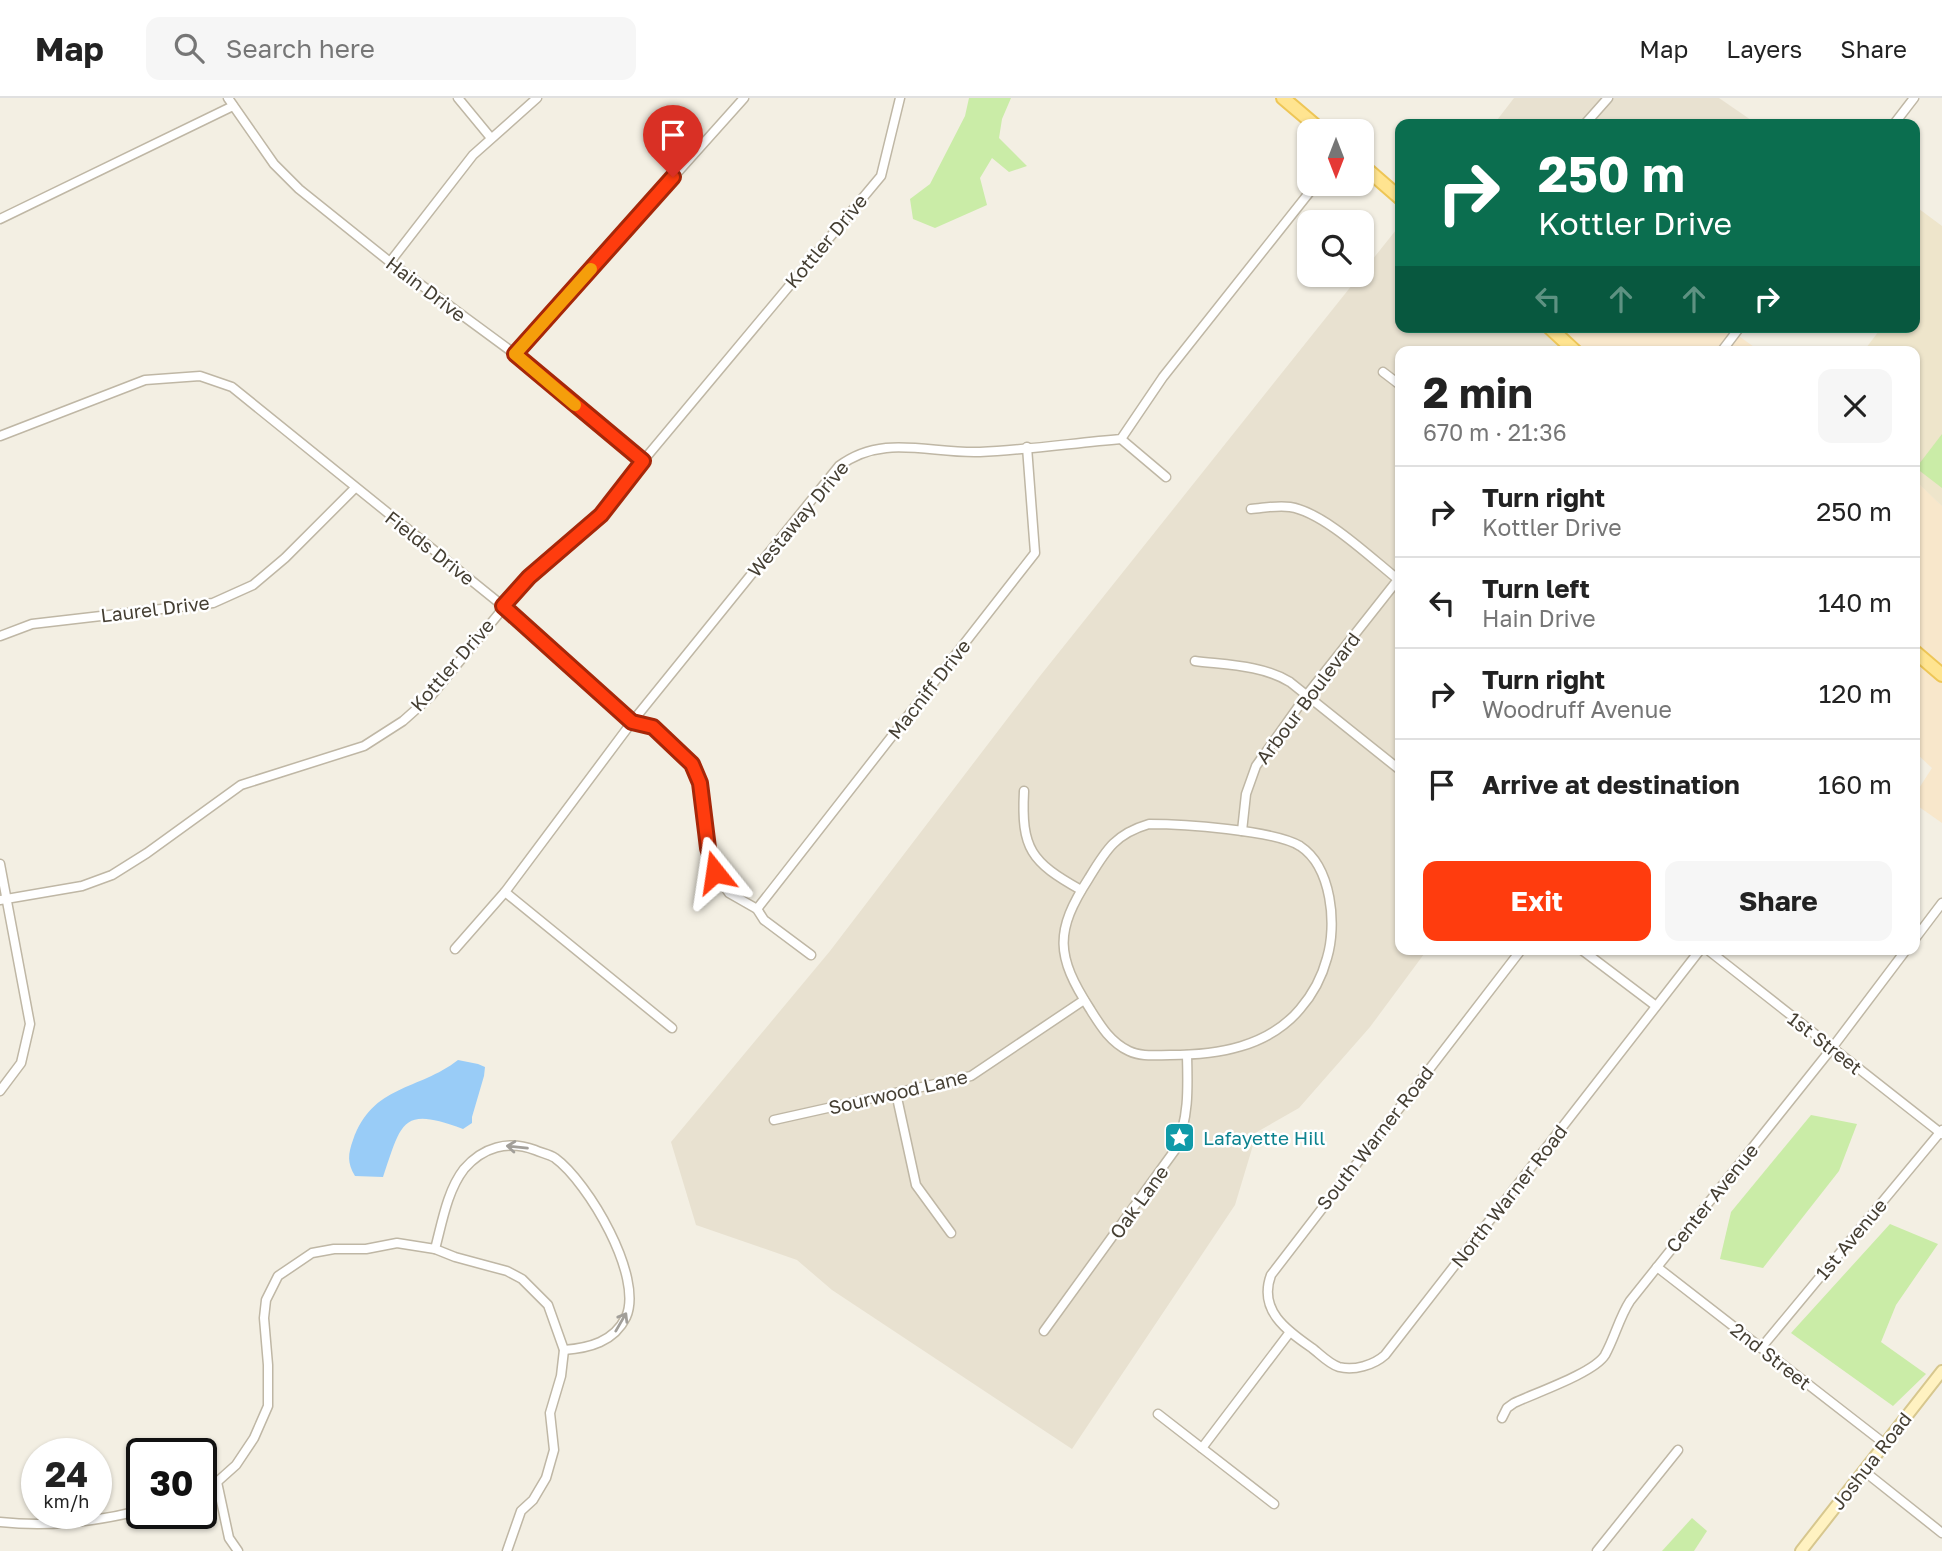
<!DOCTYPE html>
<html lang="en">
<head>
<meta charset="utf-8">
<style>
  body { margin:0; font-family:"Golos Text",sans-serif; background:#f6f6f6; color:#222; height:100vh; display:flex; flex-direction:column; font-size:26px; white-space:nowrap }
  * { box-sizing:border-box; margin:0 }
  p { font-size:23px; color:#767676 }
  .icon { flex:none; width:38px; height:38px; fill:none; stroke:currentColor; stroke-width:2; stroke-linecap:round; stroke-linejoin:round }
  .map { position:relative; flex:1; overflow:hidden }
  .side { position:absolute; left:1395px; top:248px; width:525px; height:609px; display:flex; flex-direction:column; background:#fff; border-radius:14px; box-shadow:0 2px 5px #0004 }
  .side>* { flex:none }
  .banner { position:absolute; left:1395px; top:21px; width:525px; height:214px; border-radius:14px; box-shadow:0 2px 5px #0004; background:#0b6e4f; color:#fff; overflow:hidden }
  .needle { width:46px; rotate:180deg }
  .fabs { position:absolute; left:1297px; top:21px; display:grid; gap:14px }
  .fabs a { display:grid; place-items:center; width:77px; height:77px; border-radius:14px; background:#fff; box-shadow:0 2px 5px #0004; font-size:35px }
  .speed { position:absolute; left:21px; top:1340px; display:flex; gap:14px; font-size:35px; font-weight:700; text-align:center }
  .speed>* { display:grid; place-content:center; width:91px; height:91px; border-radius:50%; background:#fff; box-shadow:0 2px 5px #0004; line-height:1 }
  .speed small { font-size:18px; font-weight:400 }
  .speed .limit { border:4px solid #111; border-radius:10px; background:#fff; color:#111 }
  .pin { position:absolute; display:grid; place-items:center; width:60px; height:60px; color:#fff; margin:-72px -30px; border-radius:50% 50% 50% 0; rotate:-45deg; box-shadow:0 0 7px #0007 }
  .pin .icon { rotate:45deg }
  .me { position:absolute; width:77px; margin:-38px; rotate:345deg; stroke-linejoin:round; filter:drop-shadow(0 0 5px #0008) }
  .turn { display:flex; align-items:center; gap:24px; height:147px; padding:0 28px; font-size:32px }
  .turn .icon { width:91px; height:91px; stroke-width:2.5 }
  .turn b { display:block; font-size:49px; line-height:60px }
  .lanes { display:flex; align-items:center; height:66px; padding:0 28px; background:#0003; justify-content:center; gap:35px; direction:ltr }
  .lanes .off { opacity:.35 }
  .round { display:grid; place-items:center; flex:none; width:74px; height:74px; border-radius:14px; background:#f6f6f6 }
  .head { display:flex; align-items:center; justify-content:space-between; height:119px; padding:0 28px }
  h1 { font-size:42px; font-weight:700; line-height:52px }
  .button { display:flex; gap:14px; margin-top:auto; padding:14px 28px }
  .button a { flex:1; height:80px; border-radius:14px; background:#ff3c0e; color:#fff; font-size:28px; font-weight:700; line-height:80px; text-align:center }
  .button a+a { background:#f6f6f6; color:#222 }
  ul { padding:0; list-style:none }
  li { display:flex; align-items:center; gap:21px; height:91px; padding:0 28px; border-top:2px solid #e0e0e0 }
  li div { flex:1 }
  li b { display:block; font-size:26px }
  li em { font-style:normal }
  header { display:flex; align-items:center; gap:42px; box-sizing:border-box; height:98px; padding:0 35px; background:#fff; border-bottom:2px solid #e0e0e0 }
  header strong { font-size:33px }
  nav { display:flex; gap:38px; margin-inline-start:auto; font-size:24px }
  .search { width:490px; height:63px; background:#f6f6f6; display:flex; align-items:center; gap:18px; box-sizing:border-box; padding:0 24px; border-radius:14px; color:#767676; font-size:26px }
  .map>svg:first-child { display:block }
</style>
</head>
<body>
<header>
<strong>Map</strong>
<div class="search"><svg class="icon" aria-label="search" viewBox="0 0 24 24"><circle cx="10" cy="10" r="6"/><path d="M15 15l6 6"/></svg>Search here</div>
<nav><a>Map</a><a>Layers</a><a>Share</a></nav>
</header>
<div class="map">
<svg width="1942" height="1453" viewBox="0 0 1942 1453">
  <rect width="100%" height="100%" fill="#f3efe3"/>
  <!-- residential -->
  <g fill="#e8e1d0">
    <polygon points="1514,0 1719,0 1751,22 1748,26 1494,26"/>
    <polygon points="1400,127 1400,229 1549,229 1576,254 1400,254 1400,852 1427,852 1370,929 1299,1010 1257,1034 1235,1107 1072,1351 832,1192 797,1162 696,1127 671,1044 830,853 1040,578"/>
  </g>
  <!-- commercial -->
  <g fill="#f8e7cb">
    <polygon points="1549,229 1740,229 1736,236 1761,254 1576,254"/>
    <polygon points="1915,382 1942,408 1942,725 1915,706 1914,698 1932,670 1915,654"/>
  </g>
  <!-- education -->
  <polygon fill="#eee5cb" points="1915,108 1942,128 1942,408 1915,382 1914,254 1863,254 1882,229 1914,229"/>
  <!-- green -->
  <g fill="#caeca7">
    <polygon points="969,0 1011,0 1002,21 999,40 1027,68 1009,74 992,60 980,80 987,107 935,130 913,121 910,101 930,86 965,18"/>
    <polygon points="1942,336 1942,390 1916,370"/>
    <polygon points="1811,1017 1857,1026 1839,1073 1763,1170 1720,1161 1731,1114"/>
    <polygon points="1890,1126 1938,1146 1896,1207 1881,1244 1926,1276 1893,1308 1791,1235"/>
    <polygon points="1692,1420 1707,1433 1694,1453 1662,1453"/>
  </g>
  <!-- water -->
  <path fill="#99ccf7" d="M458,962l20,4 7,3 -1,9 -12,41v6l-9,6c-62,-23 -61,-7 -80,48l-28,-1c-8,-13 -7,-22 -2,-36 20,-56 65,-49 105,-80z"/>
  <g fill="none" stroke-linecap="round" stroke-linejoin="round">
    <defs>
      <g id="minor">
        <polyline points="228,0 274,66 299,91 390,164 515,256 643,363"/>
        <polyline points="458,0 491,40"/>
        <polyline points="1585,26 1608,0"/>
        <polyline points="1894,26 1914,0"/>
        <polyline points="0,121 233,8"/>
        <polyline points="390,164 473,57 537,0"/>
        <polyline points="1721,254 1740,229"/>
        <polyline points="515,256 744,0"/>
        <polyline points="1383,274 1400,287"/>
        <polyline points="0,338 145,282 200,278 232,289 503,508 632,624 653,629 692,666 700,685 708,750 715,774 729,795 757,811 764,822 811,857"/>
        <polyline points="1121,341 1166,379"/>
        <path d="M1251,411c13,-1 26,-4 39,-2 34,5 82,52 110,74"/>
        <polyline points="0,538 32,526 213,505 253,487 285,460 355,390"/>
        <path d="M1195,563c32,4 67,4 95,21l110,88"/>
        <path d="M1024,693c-3,58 7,71 57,99"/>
        <path d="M1149,726c32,0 125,6 151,22 32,21 37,79 27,112 -5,19 -14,36 -27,51 -32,38 -82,46 -130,46 -14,0 -29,2 -41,-4 -19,-9 -29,-26 -39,-42 -34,-53 -36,-77 -1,-131 17,-28 26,-44 60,-54z"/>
        <polyline points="1242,733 1246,696 1256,668 1306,598 1400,479"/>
        <polyline points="0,766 30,926 21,965 0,993"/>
        <polyline points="505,794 672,930"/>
        <polyline points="0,802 82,788 112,777 147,755 241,687 364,648 403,623 431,598 529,479 601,417 643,363 881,78 900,0"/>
        <polyline points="757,811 1035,455 1027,349"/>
        <polyline points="1914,842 1942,805"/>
        <path d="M455,851l50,-57 127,-170 207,-256c44,-33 91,-12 141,-14 47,-2 94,-9 141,-13l42,-62 153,-193"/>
        <path d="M1521,852l-250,325c-13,35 15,55 41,73 8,6 17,16 27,19 15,4 35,-2 46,-12l315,-405"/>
        <polyline points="1582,852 1656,908"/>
        <polyline points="1708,852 1942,1036"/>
        <polyline points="896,995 916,1087 951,1135"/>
        <polyline points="774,1022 971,978 1084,902"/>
        <path d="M435,1151c7,-26 12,-58 29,-80 19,-22 44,-29 71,-19 6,3 14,4 20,8 33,24 89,119 71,159 -12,25 -37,31 -62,33"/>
        <polyline points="1657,1169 1885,1346"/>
        <path d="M1044,1233l131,-181c14,-31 13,-61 12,-95"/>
        <polyline points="1761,1250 1942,1032"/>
        <polyline points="1158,1316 1274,1406"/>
        <path d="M1502,1320l5,-10 7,-5c21,-10 80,-30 91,-48 10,-18 14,-37 25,-54l202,-253 74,-98"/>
        <polyline points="1202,1350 1290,1234"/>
        <polyline points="1864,1373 1942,1435"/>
        <polyline points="217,1384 229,1440 238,1453"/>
        <polyline points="201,1392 217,1384 236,1367 254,1340 268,1308 268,1267 264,1220 266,1202 278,1178 312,1155 334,1151 366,1151 397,1145 435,1151 455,1159 507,1173 522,1181 548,1207 564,1252 561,1278 550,1315 554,1352 546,1380 533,1402 521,1413 507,1453"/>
        <path d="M0,1424c47,5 96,0 142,-12"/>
        <polyline points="1597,1453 1678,1352"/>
      </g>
      <polyline id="secondary" points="1801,1453 1942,1273"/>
      <g id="primary">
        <polyline points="1283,0 1322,33"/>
        <polyline points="1362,67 1400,100"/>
        <polyline points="1549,229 1576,254"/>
        <polyline points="1914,553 1942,577"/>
      </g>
    </defs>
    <!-- minor casing -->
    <use href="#minor" stroke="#bfb7a5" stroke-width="11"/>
    <!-- secondary casing -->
    <use href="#secondary" stroke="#d7c78e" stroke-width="14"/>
    <!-- primary casing -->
    <use href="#primary" stroke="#eec656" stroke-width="16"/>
    <!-- minor -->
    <use href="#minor" stroke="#fff" stroke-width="8"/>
    <!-- secondary -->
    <use href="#secondary" stroke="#fff2c1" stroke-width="10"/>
    <!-- primary -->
    <use href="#primary" stroke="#ffe490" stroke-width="12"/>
  </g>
  <!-- one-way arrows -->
  <defs><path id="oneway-shaft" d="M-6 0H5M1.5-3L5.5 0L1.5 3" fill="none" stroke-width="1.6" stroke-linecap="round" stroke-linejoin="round" transform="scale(1.75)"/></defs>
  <g stroke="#a29f99">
    <use href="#oneway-shaft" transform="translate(517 1049) rotate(-174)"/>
    <use href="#oneway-shaft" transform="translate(621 1224) rotate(-60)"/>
  </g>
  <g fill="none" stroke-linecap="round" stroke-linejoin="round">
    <defs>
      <polyline id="route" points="673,79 515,256 643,363 601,417 529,479 503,508 632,624 653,629 692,666 700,685 708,750 715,774"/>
    </defs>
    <!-- route casing -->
    <use href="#route" stroke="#a62709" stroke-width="18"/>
    <!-- route -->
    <use href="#route" stroke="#ff3c0e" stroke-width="12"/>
    <!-- slow -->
    <polyline stroke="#f59e0b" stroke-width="12" points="575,307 515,256 591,171"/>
  </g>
  <!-- icons -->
  <defs>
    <symbol id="sight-square" viewBox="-11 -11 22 22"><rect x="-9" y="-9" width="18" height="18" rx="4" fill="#0f9aa8" stroke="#fff"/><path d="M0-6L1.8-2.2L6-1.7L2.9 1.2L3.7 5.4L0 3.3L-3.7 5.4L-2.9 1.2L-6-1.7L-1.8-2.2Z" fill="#fff"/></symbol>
  </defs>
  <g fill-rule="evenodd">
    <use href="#sight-square" x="1162" y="1022" width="35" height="35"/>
  </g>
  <g text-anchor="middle" stroke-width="5" stroke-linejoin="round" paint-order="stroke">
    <!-- street labels -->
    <g font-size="19" fill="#453f33" stroke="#fff">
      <text transform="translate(826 143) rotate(-50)" y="7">Kottler Drive</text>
      <text transform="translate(426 191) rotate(37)" y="7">Hain Drive</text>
      <text transform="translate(798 421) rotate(-50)" y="7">Westaway Drive</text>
      <text transform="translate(430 450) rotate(38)" y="7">Fields Drive</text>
      <text transform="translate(155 511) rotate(-7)" y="7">Laurel Drive</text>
      <text transform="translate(452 567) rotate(-49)" y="7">Kottler Drive</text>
      <text transform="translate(929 591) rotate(-52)" y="7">Macniff Drive</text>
      <text transform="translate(1308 600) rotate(-53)" y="7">Arbour Boulevard</text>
      <text transform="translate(1825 945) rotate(38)" y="7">1st Street</text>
      <text transform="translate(898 994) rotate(-13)" y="7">Sourwood Lane</text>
      <text transform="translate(1375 1040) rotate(-52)" y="7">South Warner Road</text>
      <text transform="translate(1509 1098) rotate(-52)" y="7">North Warner Road</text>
      <text transform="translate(1712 1100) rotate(-51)" y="7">Center Avenue</text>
      <text transform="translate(1139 1104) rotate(-54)" y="7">Oak Lane</text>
      <text transform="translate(1851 1141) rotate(-50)" y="7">1st Avenue</text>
      <text transform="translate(1771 1258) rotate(38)" y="7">2nd Street</text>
      <text transform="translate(1871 1363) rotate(-52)" y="7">Joshua Road</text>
    </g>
    <!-- culture labels -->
    <g font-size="19" fill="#0d838f" stroke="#fff" text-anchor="start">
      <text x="1203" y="1047">Lafayette Hill</text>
    </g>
  </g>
</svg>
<div class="fabs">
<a><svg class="needle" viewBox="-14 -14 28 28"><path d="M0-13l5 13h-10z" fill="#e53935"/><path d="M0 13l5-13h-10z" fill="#767676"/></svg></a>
<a><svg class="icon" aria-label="search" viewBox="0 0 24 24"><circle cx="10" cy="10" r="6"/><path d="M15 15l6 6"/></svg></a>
</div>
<div class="speed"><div>24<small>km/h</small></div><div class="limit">30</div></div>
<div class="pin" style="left:673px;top:79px;background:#d93025"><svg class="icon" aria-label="arrive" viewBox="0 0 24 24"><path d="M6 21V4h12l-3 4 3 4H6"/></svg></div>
<svg class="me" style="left:715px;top:774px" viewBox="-20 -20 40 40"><path d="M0-17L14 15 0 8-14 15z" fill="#ff3c0e" stroke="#fff" stroke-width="4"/></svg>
<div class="banner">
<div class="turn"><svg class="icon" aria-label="right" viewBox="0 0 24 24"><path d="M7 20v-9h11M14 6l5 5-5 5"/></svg><div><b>250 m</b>Kottler Drive</div></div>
<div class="lanes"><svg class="icon off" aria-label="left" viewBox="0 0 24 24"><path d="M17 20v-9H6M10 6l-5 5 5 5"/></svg><svg class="icon off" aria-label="ahead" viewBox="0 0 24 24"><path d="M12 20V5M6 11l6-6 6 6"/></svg><svg class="icon off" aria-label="ahead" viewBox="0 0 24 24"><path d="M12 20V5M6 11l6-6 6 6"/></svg><svg class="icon" aria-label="right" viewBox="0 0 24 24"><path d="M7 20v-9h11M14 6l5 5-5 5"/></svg></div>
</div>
<section class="side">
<div class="head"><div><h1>2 min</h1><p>670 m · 21:36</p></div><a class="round"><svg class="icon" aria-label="close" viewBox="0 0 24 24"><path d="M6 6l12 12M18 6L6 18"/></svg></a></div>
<ul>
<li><svg class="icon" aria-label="right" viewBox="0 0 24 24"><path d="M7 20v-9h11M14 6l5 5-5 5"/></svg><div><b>Turn right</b><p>Kottler Drive</p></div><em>250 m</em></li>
<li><svg class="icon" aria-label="left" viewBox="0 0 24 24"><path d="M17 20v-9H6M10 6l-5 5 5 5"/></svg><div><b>Turn left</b><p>Hain Drive</p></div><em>140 m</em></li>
<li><svg class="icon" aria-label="right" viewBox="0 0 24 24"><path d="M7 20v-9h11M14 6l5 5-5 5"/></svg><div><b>Turn right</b><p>Woodruff Avenue</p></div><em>120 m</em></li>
<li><svg class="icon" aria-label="arrive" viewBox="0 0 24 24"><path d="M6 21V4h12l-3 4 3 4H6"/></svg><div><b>Arrive at destination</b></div><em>160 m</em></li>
</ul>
<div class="button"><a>Exit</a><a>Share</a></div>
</section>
</div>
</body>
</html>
